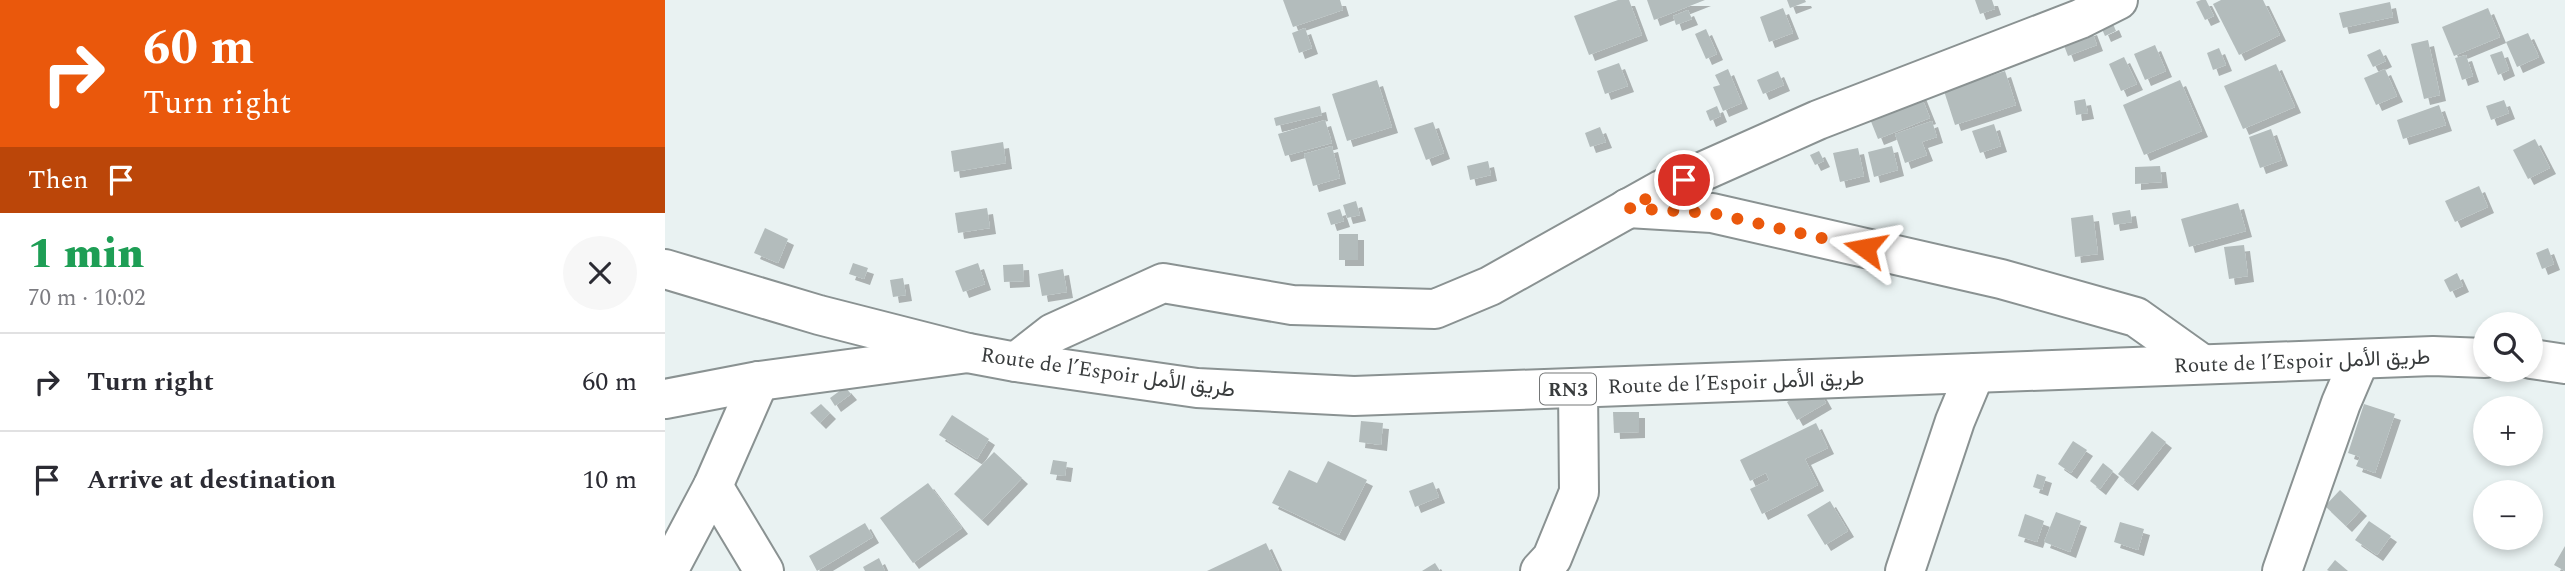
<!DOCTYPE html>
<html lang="en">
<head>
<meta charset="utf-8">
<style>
  body { margin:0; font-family:Spectral,Vazirmatn,serif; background:#f7f7f7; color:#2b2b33; height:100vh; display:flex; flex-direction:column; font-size:26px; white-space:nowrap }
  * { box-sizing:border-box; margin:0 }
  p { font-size:23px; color:#7c7c81 }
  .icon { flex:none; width:38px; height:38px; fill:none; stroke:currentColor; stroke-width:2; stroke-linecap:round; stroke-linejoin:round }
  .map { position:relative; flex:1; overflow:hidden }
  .drawer { display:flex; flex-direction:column; background:#fff; width:665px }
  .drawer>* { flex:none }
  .guide { background:#ea580c; color:#fff; overflow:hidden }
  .tools { position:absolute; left:1808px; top:312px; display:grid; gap:14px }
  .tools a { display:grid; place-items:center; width:70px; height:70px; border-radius:50%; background:#fff; box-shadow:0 4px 10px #0003; font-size:35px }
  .pin { position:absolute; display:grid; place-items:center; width:60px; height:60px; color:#fff; margin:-30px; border:4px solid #fff; border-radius:50%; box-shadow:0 2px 7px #0007 }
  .me { position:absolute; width:77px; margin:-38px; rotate:283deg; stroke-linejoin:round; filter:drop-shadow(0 0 5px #0008) }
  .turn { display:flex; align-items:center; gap:24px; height:147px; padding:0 28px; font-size:32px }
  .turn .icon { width:91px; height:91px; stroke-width:2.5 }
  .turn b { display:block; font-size:49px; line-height:60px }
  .then { display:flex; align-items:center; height:66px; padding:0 28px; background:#0003; gap:14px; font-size:26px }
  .round { display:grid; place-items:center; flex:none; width:74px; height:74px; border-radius:37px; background:#f7f7f7 }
  .summary { display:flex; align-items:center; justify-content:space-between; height:119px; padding:0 28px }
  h1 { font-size:42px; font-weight:800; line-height:52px; color:#1e9e55 }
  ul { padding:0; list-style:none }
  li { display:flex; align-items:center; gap:21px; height:98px; padding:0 28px; border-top:2px solid #e1e1e2 }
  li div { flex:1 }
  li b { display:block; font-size:26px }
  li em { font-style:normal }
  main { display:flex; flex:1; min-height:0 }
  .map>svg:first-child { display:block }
</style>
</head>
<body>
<main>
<section class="drawer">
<div class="guide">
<div class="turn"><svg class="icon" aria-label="right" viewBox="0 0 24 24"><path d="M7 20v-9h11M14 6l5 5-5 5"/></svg><div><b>60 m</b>Turn right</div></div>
<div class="then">Then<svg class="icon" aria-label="arrive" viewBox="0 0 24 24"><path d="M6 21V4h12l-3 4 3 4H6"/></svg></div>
</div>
<div class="summary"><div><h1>1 min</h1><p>70 m · 10:02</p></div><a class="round"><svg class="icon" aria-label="close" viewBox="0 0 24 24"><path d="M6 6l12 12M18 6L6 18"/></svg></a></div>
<ul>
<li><svg class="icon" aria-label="right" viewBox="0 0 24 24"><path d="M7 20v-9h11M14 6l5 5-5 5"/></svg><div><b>Turn right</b></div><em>60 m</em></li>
<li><svg class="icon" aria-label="arrive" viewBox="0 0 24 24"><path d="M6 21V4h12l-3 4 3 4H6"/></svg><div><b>Arrive at destination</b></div><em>10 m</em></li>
</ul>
</section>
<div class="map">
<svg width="1900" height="571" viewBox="0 0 1900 571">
  <defs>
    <filter id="shadow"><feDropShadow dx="6" dy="6" stdDeviation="0" flood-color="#0004"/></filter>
  </defs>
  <rect width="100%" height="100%" fill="#e9f2f2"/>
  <!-- building -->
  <g fill="#b3bcbc" filter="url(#shadow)">
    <polygon points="618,0 675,0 678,10 628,27"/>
    <polygon points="953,0 964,0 977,35 924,55 909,16"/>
    <polygon points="982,0 1040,0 989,20"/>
    <polygon points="1122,0 1140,0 1141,2 1125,8"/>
    <polygon points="1310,0 1327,0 1330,9 1315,14"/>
    <polygon points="1536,0 1541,0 1549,16 1540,20 1531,2"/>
    <polygon points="1556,0 1598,0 1615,35 1574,55 1548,4"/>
    <polygon points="1725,2 1728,17 1678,28 1674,13"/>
    <polygon points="1118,8 1128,33 1104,42 1095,17"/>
    <polygon points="1823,8 1835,37 1789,56 1777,27"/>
    <polygon points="1023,10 1027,19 1011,25 1008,16"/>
    <polygon points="1448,24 1451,31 1440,36 1437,29"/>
    <polygon points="640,28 647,48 634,53 627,33"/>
    <polygon points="1041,29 1052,54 1041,59 1030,34"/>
    <polygon points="1426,29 1432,45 1403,56 1397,40"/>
    <polygon points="1863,33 1874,57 1852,67 1841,42"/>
    <polygon points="1763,40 1775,95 1759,99 1746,44"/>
    <polygon points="1490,45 1501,71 1480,80 1469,54"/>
    <polygon points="1554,48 1561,65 1548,70 1542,53"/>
    <polygon points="1715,49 1721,61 1708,67 1702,55"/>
    <polygon points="1837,51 1844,70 1833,75 1825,55"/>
    <polygon points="1801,55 1808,76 1797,80 1790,58"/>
    <polygon points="1459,57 1472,84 1456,91 1444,64"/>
    <polygon points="954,63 963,86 940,94 932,71"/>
    <polygon points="1611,64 1630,107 1578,129 1559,86"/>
    <polygon points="1063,69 1077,103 1058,111 1048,87 1055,85 1050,75"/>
    <polygon points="1720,69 1732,96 1711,105 1699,78"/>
    <polygon points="1113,71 1119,85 1098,94 1092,80"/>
    <polygon points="1340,71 1351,105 1290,125 1279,91"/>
    <polygon points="712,80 727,127 682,141 667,94"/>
    <polygon points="1515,80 1537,131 1479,155 1458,105"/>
    <polygon points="1255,93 1265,118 1213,139 1203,114"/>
    <polygon points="1420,99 1423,113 1411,115 1409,101"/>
    <polygon points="1839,100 1844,113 1826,120 1821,106"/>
    <polygon points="1774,105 1781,125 1738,139 1732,120"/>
    <polygon points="655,106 657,115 611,126 609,118"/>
    <polygon points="1052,106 1056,116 1045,121 1041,111"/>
    <polygon points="660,120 667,143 620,156 613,134"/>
    <polygon points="1267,121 1272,137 1257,142 1262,155 1240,163 1230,134"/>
    <polygon points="768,122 779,153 761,160 749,128"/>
    <polygon points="1329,124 1336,146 1315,153 1307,131"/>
    <polygon points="935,127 941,142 925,147 920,133"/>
    <polygon points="1606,129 1617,160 1595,168 1584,137"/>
    <polygon points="1870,139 1885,168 1863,179 1848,150"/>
    <polygon points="338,142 341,163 289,172 286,151"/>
    <polygon points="667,146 675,178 648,186 639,154"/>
    <polygon points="1227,146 1233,170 1209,177 1203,152"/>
    <polygon points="1193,148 1199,176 1175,182 1168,153"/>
    <polygon points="1154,151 1159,161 1150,165 1145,155"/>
    <polygon points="823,161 826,175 805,180 802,166"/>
    <polygon points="1495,166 1497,182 1470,184 1470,167"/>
    <polygon points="1814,186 1823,207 1790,222 1780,201"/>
    <polygon points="691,201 695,215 682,218 678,205"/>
    <polygon points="1573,203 1581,231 1524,247 1516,219"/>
    <polygon points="322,208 325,228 293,233 290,213"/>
    <polygon points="675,209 679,221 666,225 662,213"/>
    <polygon points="1465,210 1467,222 1449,225 1447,213"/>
    <polygon points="1428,215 1433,254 1410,257 1406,218"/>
    <polygon points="100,228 123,239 113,263 89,253"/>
    <rect x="674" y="234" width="19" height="26"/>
    <polygon points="1579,245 1583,276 1564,279 1559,247"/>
    <polygon points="1883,248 1889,264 1877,269 1871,253"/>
    <polygon points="188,263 203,268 199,279 184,274"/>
    <polygon points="313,263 320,284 298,292 290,271"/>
    <polygon points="358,264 359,281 339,282 338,265"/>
    <polygon points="398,269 402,292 377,296 373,274"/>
    <polygon points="1792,273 1798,286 1785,292 1779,280"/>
    <polygon points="238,278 241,295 228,297 225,280"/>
    <polygon points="1151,385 1161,403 1132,420 1122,402"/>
    <polygon points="180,387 186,394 170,406 165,398"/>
    <polygon points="156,404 165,413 155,423 145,413"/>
    <polygon points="1699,404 1730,414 1710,473 1691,466 1695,457 1683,453"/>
    <polygon points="948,412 974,412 974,432 949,433"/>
    <polygon points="287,415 324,439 312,459 274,435"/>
    <polygon points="696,421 718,423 716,445 694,442"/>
    <polygon points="1151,423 1163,448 1140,459 1153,485 1097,514 1085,489 1104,480 1101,473 1085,481 1075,460"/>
    <polygon points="1487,431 1501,442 1467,485 1453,474"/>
    <polygon points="1408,441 1422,450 1406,473 1393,464"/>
    <polygon points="329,452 357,478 317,520 289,494"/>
    <polygon points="388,460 402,462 400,476 385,474"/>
    <polygon points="663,461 702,480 674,535 607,503 624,470 652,483"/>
    <polygon points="1438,463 1448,471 1435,489 1425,481"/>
    <polygon points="1372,474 1381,477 1377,490 1368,487"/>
    <polygon points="768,482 774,497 750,507 744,491"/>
    <polygon points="263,483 297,528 248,563 215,518"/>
    <polygon points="1675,490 1696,510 1681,526 1660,506"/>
    <polygon points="1165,501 1183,531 1160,545 1142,515"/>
    <polygon points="1391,512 1416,521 1405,552 1379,542"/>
    <polygon points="1360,514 1379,521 1372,542 1353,536"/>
    <polygon points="1704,521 1726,536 1712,555 1690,540"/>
    <polygon points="1455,522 1479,529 1473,550 1449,542"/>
    <polygon points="200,523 208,537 152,571 144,556"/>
    <polygon points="601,543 614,571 542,571"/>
    <polygon points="1900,546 1900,571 1889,565"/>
    <polygon points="214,558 220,571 200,571 198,567"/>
    <polygon points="1670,560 1683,571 1664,571 1662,570"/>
    <polygon points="770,563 775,571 757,571"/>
  </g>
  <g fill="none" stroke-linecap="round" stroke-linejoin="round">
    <defs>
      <g id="minor">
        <polyline points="963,208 1047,213 1336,279 1471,317 1537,364"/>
        <polyline points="351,362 388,333 498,283 627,305 770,309 825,286 996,190 1153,120 1415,19 1453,0"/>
        <polyline points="0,399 94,381 303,353"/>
        <polyline points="48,486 99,571"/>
        <polyline points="3,571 48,486 94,381"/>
        <polyline points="875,571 887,558 914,492 913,388"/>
        <polyline points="1240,571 1290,421 1310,373"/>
        <polyline points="1617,571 1676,403 1694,361"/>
      </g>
      <g id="highway">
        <polyline points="0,269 154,315 303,353 351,362 532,388 689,396 1768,356 1820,358"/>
        <polyline points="1866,359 1900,364"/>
      </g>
    </defs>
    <!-- minor casing -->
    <use href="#minor" stroke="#8a9292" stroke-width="42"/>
    <!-- highway casing -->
    <use href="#highway" stroke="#8a9292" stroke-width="42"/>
    <!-- minor -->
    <use href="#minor" stroke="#fff" stroke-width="38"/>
    <!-- highway -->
    <use href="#highway" stroke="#fff" stroke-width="38"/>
  </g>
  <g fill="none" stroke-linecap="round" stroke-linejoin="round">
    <!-- route -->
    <polyline stroke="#ea580c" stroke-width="12" stroke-dasharray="0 21.6" points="1019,180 963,208 1047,213 1200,248"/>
  </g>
  <g text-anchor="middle" stroke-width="6" stroke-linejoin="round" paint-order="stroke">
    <!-- shield labels -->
    <rect fill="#fff" stroke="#747677" stroke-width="2" x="875" y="373.5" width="56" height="31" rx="5"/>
    <g font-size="19" font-weight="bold" fill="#393c3d">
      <text x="903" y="396">RN3</text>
    </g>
    <!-- street labels -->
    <g font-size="21" fill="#393c3d" stroke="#fff">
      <text transform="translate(1637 361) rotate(-2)" y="7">Route de l’Espoir طريق الأمل</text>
      <text transform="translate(443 372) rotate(8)" y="7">Route de l’Espoir طريق الأمل</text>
      <text transform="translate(1071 382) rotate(-2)" y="7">Route de l’Espoir طريق الأمل</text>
    </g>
  </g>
</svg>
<div class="tools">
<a><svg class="icon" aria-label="search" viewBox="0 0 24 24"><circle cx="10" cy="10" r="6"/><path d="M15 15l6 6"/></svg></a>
<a>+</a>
<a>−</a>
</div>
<div class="pin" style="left:1019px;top:180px;background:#d93025"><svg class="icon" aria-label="arrive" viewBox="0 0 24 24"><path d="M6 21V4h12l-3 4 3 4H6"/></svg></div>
<svg class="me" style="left:1200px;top:248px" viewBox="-20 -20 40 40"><path d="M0-17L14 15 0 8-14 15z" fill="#ea580c" stroke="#fff" stroke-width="4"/></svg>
</div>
</main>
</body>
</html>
